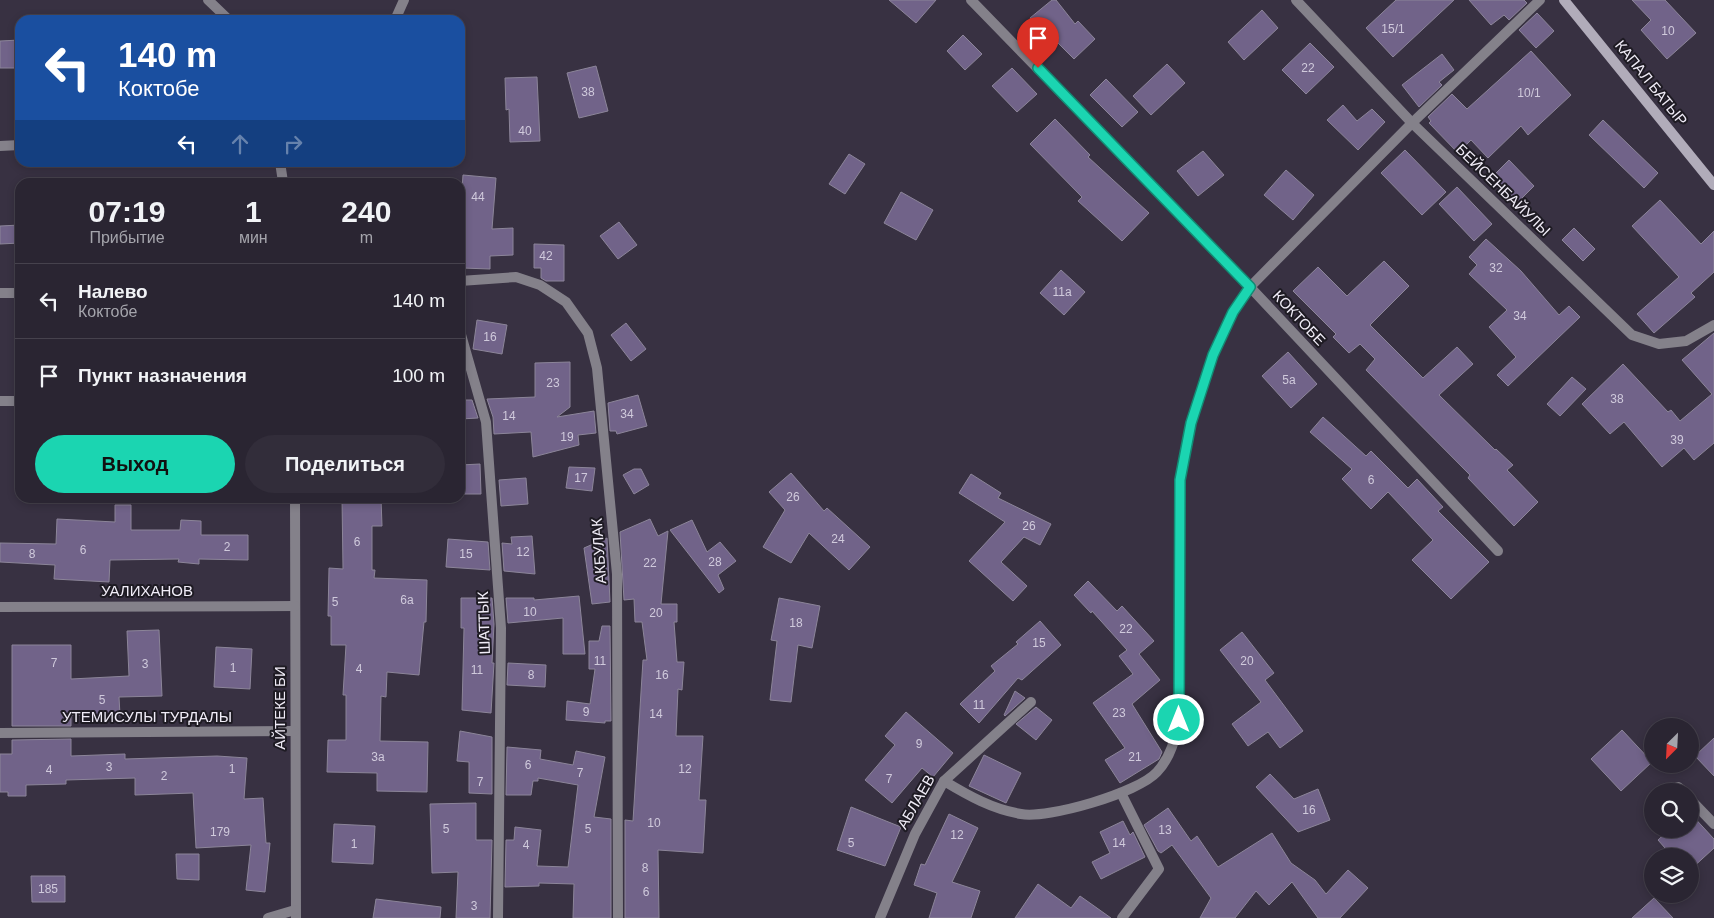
<!DOCTYPE html>
<html lang="ru">
<head>
<meta charset="utf-8">
<style>
  body { margin:0; font-family:Helvetica,sans-serif; background:#322d3a; color:#f1f3f6; height:100vh; display:flex; flex-direction:column; font-size:19px; white-space:nowrap }
  * { box-sizing:border-box; margin:0 }
  p { font-size:16px; color:#a5a5ac }
  .icon { flex:none; width:28px; height:28px; fill:none; stroke:currentColor; stroke-width:2; stroke-linecap:round; stroke-linejoin:round }
  .map { position:relative; flex:1; overflow:hidden }
  .sheet { position:absolute; left:15px; top:178px; width:450px; height:325px; display:flex; flex-direction:column; background:#2a2532; border-radius:15px; box-shadow:0 2px 8px #0003,0 0 0 1px #46424d }
  .sheet>* { flex:none }
  .top-card { position:absolute; left:15px; top:15px; width:450px; height:152px; border-radius:15px; box-shadow:0 2px 8px #0003,0 0 0 1px #46424d; background:#1a4fa0; color:#fff; overflow:hidden }
  .needle { width:32px; rotate:204deg }
  .controls { position:absolute; left:1644px; top:718px; display:grid; gap:10px }
  .controls a { display:grid; place-items:center; width:55px; height:55px; border-radius:50%; background:#2a2532; box-shadow:0 2px 8px #0003,0 0 0 1px #46424d; font-size:25px }
  .pin { position:absolute; display:grid; place-items:center; width:42px; height:42px; color:#fff; margin:-51px -21px; border-radius:50% 50% 50% 0; rotate:-45deg; box-shadow:0 0 5px #0007 }
  .pin .icon { rotate:45deg }
  .me { position:absolute; width:55px; margin:-28px; rotate:0deg; stroke-linejoin:round; filter:drop-shadow(0 0 4px #0008) }
  .turn { display:flex; align-items:center; gap:18px; height:105px; padding:0 20px; font-size:22px }
  .turn .icon { width:65px; height:65px; stroke-width:2.5 }
  .turn b { display:block; font-size:35px; line-height:42px }
  .lanes { display:flex; align-items:center; height:48px; padding:0 20px; background:#0003; justify-content:center; gap:25px; direction:ltr }
  .lanes .off { opacity:.35 }
  .eta { display:flex; justify-content:space-evenly; align-items:center; height:85px; text-align:center }
  .eta b { font-size:30px; font-weight:700; line-height:35px }
  .action { display:flex; gap:10px; margin-top:auto; padding:10px 20px }
  .action a { flex:1; height:58px; border-radius:30px; background:#1bd5b1; color:#111; font-size:20px; font-weight:700; line-height:58px; text-align:center }
  .action a+a { background:#322d3a; color:#f1f3f6 }
  ul { padding:0; list-style:none }
  li { display:flex; align-items:center; gap:15px; height:75px; padding:0 20px; border-top:1px solid #46424d }
  li div { flex:1 }
  li b { display:block; font-size:19px }
  li em { font-style:normal }
  .map>svg:first-child { display:block }
</style>
</head>
<body>
<div class="map">
<svg width="1714" height="918" viewBox="0 0 1714 918">
  <rect width="100%" height="100%" fill="#383142"/>
  <!-- building -->
  <g fill="#716389" stroke="#8c8599">
    <polygon points="889,0 936,0 916,23"/>
    <polygon points="1052,0 1056,0 1075,24 1078,21 1095,39 1074,59 1050,35 1046,38 1030,18"/>
    <polygon points="1396,0 1454,0 1393,57 1366,28"/>
    <polygon points="1469,0 1524,0 1527,3 1509,20 1504,15 1491,25"/>
    <polygon points="1632,0 1665,0 1696,33 1667,59 1641,30 1651,20"/>
    <polygon points="1262,10 1278,28 1244,60 1228,42"/>
    <polygon points="1537,13 1554,31 1536,48 1519,30"/>
    <polygon points="963,35 982,54 965,70 947,51"/>
    <polygon points="20,40 20,68 0,68 0,41"/>
    <polygon points="1310,43 1334,67 1306,94 1282,70"/>
    <polygon points="1531,51 1571,95 1528,135 1521,126 1488,158 1471,140 1458,153 1429,123 1431,121 1428,117 1452,94 1467,109"/>
    <polygon points="1442,54 1454,70 1439,82 1442,85 1419,107 1402,85"/>
    <polygon points="1167,64 1185,83 1151,115 1133,96"/>
    <polygon points="596,66 608,111 579,118 567,73"/>
    <polygon points="1012,68 1037,94 1017,112 992,86"/>
    <polygon points="537,77 540,141 510,142 509,109 506,110 505,78"/>
    <polygon points="1106,79 1138,112 1122,127 1090,95"/>
    <polygon points="1343,105 1357,121 1372,109 1385,122 1358,150 1327,120"/>
    <polygon points="1055,119 1090,155 1088,157 1149,213 1122,241 1078,201 1082,197 1030,144"/>
    <polygon points="1603,120 1658,173 1644,188 1589,135"/>
    <polygon points="1405,150 1446,192 1422,215 1381,173"/>
    <polygon points="1203,151 1224,175 1198,196 1177,171"/>
    <polygon points="849,154 865,164 845,194 829,184"/>
    <polygon points="1509,160 1534,186 1518,202 1493,176"/>
    <polygon points="1286,170 1314,195 1293,220 1264,195"/>
    <polygon points="463,175 496,178 492,229 513,228 513,255 490,256 490,269 462,268 463,222 460,221 460,217"/>
    <polygon points="1457,187 1492,224 1474,241 1439,204"/>
    <polygon points="901,192 933,210 916,240 884,223"/>
    <polygon points="1660,200 1701,244 1714,231 1714,272 1691,293 1695,297 1654,333 1637,314 1679,277 1632,226"/>
    <polygon points="619,222 637,245 618,259 600,236"/>
    <polygon points="20,225 20,243 0,244 0,226"/>
    <polygon points="1574,228 1595,249 1583,261 1562,240"/>
    <polygon points="1486,239 1521,271 1559,315 1569,306 1580,317 1508,386 1497,375 1516,357 1489,327 1507,310 1469,274 1477,265 1469,257"/>
    <polygon points="534,244 564,245 564,281 546,281 541,278 541,268 534,268"/>
    <polygon points="1384,261 1409,286 1370,325 1423,378 1457,347 1473,364 1439,395 1495,450 1496,449 1513,465 1507,470 1538,502 1514,526 1468,478 1470,475 1366,370 1375,359 1360,344 1349,353 1333,337 1336,334 1293,291 1318,267 1347,296"/>
    <polygon points="1061,270 1085,292 1064,315 1040,293"/>
    <polygon points="477,320 507,325 502,354 473,349"/>
    <polygon points="626,323 646,349 631,361 611,335"/>
    <polygon points="1714,333 1714,443 1694,460 1684,448 1662,467 1624,422 1610,434 1582,404 1623,364 1668,412 1671,410 1680,421 1712,394 1682,360"/>
    <polygon points="1288,352 1317,384 1291,408 1262,376"/>
    <polygon points="570,362 570,407 557,417 594,411 596,433 578,435 579,445 533,457 531,432 494,434 493,417 487,399 535,397 535,363"/>
    <polygon points="1572,377 1586,389 1560,416 1547,404"/>
    <polygon points="638,395 647,426 617,434 616,431 610,431 608,403"/>
    <polygon points="460,400 472,400 478,418 460,419"/>
    <polygon points="1323,417 1366,456 1371,451 1408,488 1417,479 1443,507 1438,511 1489,562 1451,599 1412,560 1433,540 1388,492 1371,509 1342,479 1352,469 1310,432"/>
    <polygon points="480,464 481,494 460,494 460,465"/>
    <polygon points="569,467 595,468 592,491 566,488"/>
    <polygon points="634,469 641,469 649,485 634,494 623,475"/>
    <polygon points="791,473 824,511 827,508 870,547 849,570 809,533 791,563 763,547 785,510 769,492"/>
    <polygon points="971,474 1001,493 998,498 1051,524 1040,545 1024,537 1001,562 1027,586 1013,601 969,561 1005,522 959,493"/>
    <polygon points="526,478 528,504 501,506 499,480"/>
    <polygon points="342,498 381,498 382,526 372,526 372,570 375,570 374,578 427,580 426,622 424,622 419,675 387,672 386,697 381,696 380,741 428,742 427,792 377,791 377,773 327,772 328,740 346,740 346,695 343,695 346,645 331,645 331,616 328,616 329,568 343,569"/>
    <polygon points="115,505 131,505 131,530 180,530 181,520 201,521 201,535 248,535 248,560 199,559 199,564 178,562 179,559 110,560 109,582 54,579 55,565 0,562 0,543 56,544 57,519 115,522"/>
    <polygon points="650,519 658,536 668,531 661,604 677,604 677,622 674,622 677,662 684,662 682,690 678,689 676,736 703,736 699,800 706,800 703,853 658,850 659,918 625,918 625,820 633,821 643,660 647,660 642,622 635,622 634,599 624,600 620,532"/>
    <polygon points="692,520 707,552 720,542 736,561 718,575 724,589 719,593 670,530"/>
    <polygon points="532,536 535,574 504,571 502,543 512,544 511,537"/>
    <polygon points="607,538 610,602 592,604 584,548"/>
    <polygon points="448,539 488,542 490,570 446,567"/>
    <polygon points="1088,581 1117,611 1122,606 1154,641 1139,654 1160,680 1132,704 1162,752 1159,759 1120,783 1105,760 1125,748 1093,703 1133,674 1119,656 1127,650 1092,611 1091,613 1074,595"/>
    <polygon points="579,596 585,654 563,654 563,618 508,623 506,598 534,598 534,600"/>
    <polygon points="461,598 492,598 494,624 492,663 494,663 491,713 462,710 464,628 461,628"/>
    <polygon points="779,598 820,606 812,648 798,645 791,702 770,700 777,641 771,640"/>
    <polygon points="1040,621 1061,645 1022,680 1018,678 979,723 960,704 995,671 991,666 1018,644 1016,642"/>
    <polygon points="602,626 610,626 611,721 605,721 605,723 566,720 567,701 590,704 595,669 589,669 589,641 599,641"/>
    <polygon points="159,630 162,696 119,697 120,715 71,715 71,726 12,726 12,645 71,645 71,679 129,676 127,631"/>
    <polygon points="1242,632 1274,673 1265,680 1303,731 1280,748 1268,732 1248,746 1232,724 1261,702 1220,650"/>
    <polygon points="216,647 252,649 250,689 214,687"/>
    <polygon points="508,663 546,665 545,687 507,685"/>
    <polygon points="1015,691 1025,698 1005,716 1004,715"/>
    <polygon points="1036,707 1052,720 1036,740 1016,724"/>
    <polygon points="906,712 953,753 933,777 922,768 892,803 865,780 895,745 885,736"/>
    <polygon points="1622,730 1652,762 1621,791 1591,759"/>
    <polygon points="460,731 492,737 492,794 469,793 469,762 457,761"/>
    <polygon points="1714,738 1714,776 1695,756"/>
    <polygon points="71,739 71,756 125,754 125,759 217,756 247,758 244,799 263,798 266,843 270,843 265,892 246,890 251,845 196,848 193,793 135,795 135,778 66,780 66,784 26,785 26,796 8,796 8,792 0,792 0,754 12,754 12,740"/>
    <polygon points="507,747 541,750 540,759 573,765 576,751 605,757 594,817 611,819 611,918 573,918 574,884 539,883 539,886 505,887 506,840 514,840 515,827 541,830 537,866 568,867 578,785 538,778 538,781 533,781 531,795 506,795"/>
    <polygon points="984,755 1021,773 1006,803 969,786"/>
    <polygon points="1270,774 1294,799 1318,789 1330,820 1298,832 1256,787"/>
    <polygon points="476,803 476,840 492,840 490,918 456,918 458,872 432,873 430,804"/>
    <polygon points="851,807 901,827 885,866 837,850"/>
    <polygon points="1168,808 1191,841 1197,836 1218,867 1272,833 1291,863 1315,880 1326,894 1348,870 1368,888 1340,918 1318,918 1292,882 1269,905 1256,891 1235,918 1200,918 1211,898 1172,845 1161,853 1158,851 1144,825"/>
    <polygon points="1690,813 1714,839 1714,848 1690,870 1690,856 1672,856 1658,840 1670,829 1690,829"/>
    <polygon points="949,814 978,828 952,882 980,891 971,918 929,918 937,893 914,885 921,864 925,865"/>
    <polygon points="1123,821 1130,835 1133,832 1145,857 1101,879 1092,862 1110,853 1100,832"/>
    <polygon points="334,824 375,826 373,864 332,862"/>
    <polygon points="176,854 199,854 199,880 177,879"/>
    <polygon points="31,876 65,876 65,902 32,902"/>
    <polygon points="1038,884 1071,908 1080,896 1111,918 1015,918"/>
    <polygon points="1654,898 1673,918 1632,918"/>
    <polygon points="376,899 441,907 440,918 373,918"/>
  </g>
  <g fill="none" stroke-linecap="round" stroke-linejoin="round">
    <!-- street -->
    <g stroke="#84818a" stroke-width="10">
      <polyline points="208,0 229,20"/>
      <polyline points="971,0 1250,287 1498,551"/>
      <polyline points="1296,0 1412,123 1632,335 1659,344 1686,341 1714,325"/>
      <polyline points="395,20 404,0"/>
      <polyline points="0,146 20,145"/>
      <polyline points="280,162 283,182"/>
      <polyline points="460,281 516,277 540,285 566,302 588,333 597,368 617,574 618,918"/>
      <polyline points="0,293 20,293"/>
      <polyline points="460,331 486,422 501,628 498,918"/>
      <polyline points="0,401 20,401"/>
      <polyline points="295,498 296,918"/>
      <polyline points="0,607 295,606"/>
      <polyline points="0,733 294,731"/>
      <path d="M944,781c25,15 48,28 77,33 27,5 117,-21 136,-42 14,-15 18,-33 22,-52l1,-241 11,-56 22,-68 20,-43 17,-25 162,-164 128,-123"/>
      <polyline points="1678,787 1683,791"/>
      <polyline points="1121,793 1159,869 1122,918"/>
      <polyline points="1690,799 1714,824"/>
      <polyline points="268,918 295,910"/>
      <polyline points="880,918 915,834 944,781 1031,702"/>
    </g>
    <!-- secondary -->
    <polyline stroke="#b1acba" stroke-width="10" points="1564,0 1714,185"/>
  </g>
  <g fill="none" stroke-linecap="round" stroke-linejoin="round">
    <defs>
      <polyline id="route" points="1038,68 1250,287 1233,312 1213,355 1191,423 1180,480 1179,720"/>
    </defs>
    <!-- route casing -->
    <use href="#route" stroke="#128a73" stroke-width="12"/>
    <!-- route -->
    <use href="#route" stroke="#1bd5b1" stroke-width="9"/>
  </g>
  <g text-anchor="middle" stroke-width="4" stroke-linejoin="round" paint-order="stroke">
    <!-- number labels -->
    <g font-size="12" fill="#d0cadc">
      <text x="1393" y="33">15/1</text>
      <text x="1668" y="35">10</text>
      <text x="1308" y="72">22</text>
      <text x="588" y="96">38</text>
      <text x="1529" y="97">10/1</text>
      <text x="525" y="135">40</text>
      <text x="478" y="201">44</text>
      <text x="546" y="260">42</text>
      <text x="1496" y="272">32</text>
      <text x="1062" y="296">11а</text>
      <text x="1520" y="320">34</text>
      <text x="490" y="341">16</text>
      <text x="1289" y="384">5а</text>
      <text x="553" y="387">23</text>
      <text x="1617" y="403">38</text>
      <text x="627" y="418">34</text>
      <text x="509" y="420">14</text>
      <text x="567" y="441">19</text>
      <text x="1677" y="444">39</text>
      <text x="581" y="482">17</text>
      <text x="1371" y="484">6</text>
      <text x="793" y="501">26</text>
      <text x="1029" y="530">26</text>
      <text x="838" y="543">24</text>
      <text x="357" y="546">6</text>
      <text x="227" y="551">2</text>
      <text x="83" y="554">6</text>
      <text x="523" y="556">12</text>
      <text x="32" y="558">8</text>
      <text x="466" y="558">15</text>
      <text x="715" y="566">28</text>
      <text x="650" y="567">22</text>
      <text x="407" y="604">6а</text>
      <text x="335" y="606">5</text>
      <text x="530" y="616">10</text>
      <text x="656" y="617">20</text>
      <text x="796" y="627">18</text>
      <text x="1126" y="633">22</text>
      <text x="1039" y="647">15</text>
      <text x="600" y="665">11</text>
      <text x="1247" y="665">20</text>
      <text x="54" y="667">7</text>
      <text x="145" y="668">3</text>
      <text x="233" y="672">1</text>
      <text x="359" y="673">4</text>
      <text x="477" y="674">11</text>
      <text x="531" y="679">8</text>
      <text x="662" y="679">16</text>
      <text x="102" y="704">5</text>
      <text x="979" y="709">11</text>
      <text x="586" y="716">9</text>
      <text x="1119" y="717">23</text>
      <text x="656" y="718">14</text>
      <text x="919" y="748">9</text>
      <text x="378" y="761">3а</text>
      <text x="1135" y="761">21</text>
      <text x="528" y="769">6</text>
      <text x="109" y="771">3</text>
      <text x="232" y="773">1</text>
      <text x="685" y="773">12</text>
      <text x="49" y="774">4</text>
      <text x="580" y="777">7</text>
      <text x="164" y="780">2</text>
      <text x="889" y="783">7</text>
      <text x="480" y="786">7</text>
      <text x="1309" y="814">16</text>
      <text x="654" y="827">10</text>
      <text x="446" y="833">5</text>
      <text x="588" y="833">5</text>
      <text x="1165" y="834">13</text>
      <text x="220" y="836">179</text>
      <text x="957" y="839">12</text>
      <text x="851" y="847">5</text>
      <text x="1119" y="847">14</text>
      <text x="354" y="848">1</text>
      <text x="526" y="849">4</text>
      <text x="645" y="872">8</text>
      <text x="48" y="893">185</text>
      <text x="646" y="896">6</text>
      <text x="474" y="910">3</text>
    </g>
    <!-- street labels -->
    <g font-size="15" fill="#f0ecf7" stroke="#1e1b23">
      <text transform="translate(1651 83) rotate(51)" y="5">КАПАЛ БАТЫР</text>
      <text transform="translate(1503 190) rotate(44)" y="5">БЕЙСЕНБАЙУЛЫ</text>
      <text transform="translate(1299 318) rotate(47)" y="5">КОКТОБЕ</text>
      <text transform="translate(599 551) rotate(-94)" y="5">АКБУЛАК</text>
      <text x="147" y="596">УАЛИХАНОВ</text>
      <text transform="translate(484 623) rotate(-92)" y="5">ШАТТЫК</text>
      <text transform="translate(280 708) rotate(-90)" y="5">АЙТЕКЕ БИ</text>
      <text x="147" y="722">УТЕМИСУЛЫ ТУРДАЛЫ</text>
      <text transform="translate(916 802) rotate(-60)" y="5">АБЛАЕВ</text>
    </g>
  </g>
</svg>
<div class="controls">
<a><svg class="needle" viewBox="-14 -14 28 28"><path d="M0-13l5 13h-10z" fill="#e53935"/><path d="M0 13l5-13h-10z" fill="#a5a5ac"/></svg></a>
<a><svg class="icon" aria-label="search" viewBox="0 0 24 24"><circle cx="10" cy="10" r="6"/><path d="M15 15l6 6"/></svg></a>
<a><svg class="icon" aria-label="layers" viewBox="0 0 24 24"><path d="M12 4l9 5-9 5-9-5zM3 14l9 5 9-5"/></svg></a>
</div>
<div class="pin" style="left:1038px;top:68px;background:#d93025"><svg class="icon" aria-label="arrive" viewBox="0 0 24 24"><path d="M6 21V4h12l-3 4 3 4H6"/></svg></div>
<svg class="me" style="left:1179px;top:720px" viewBox="-20 -20 40 40"><circle r="17" fill="#1bd5b1" stroke="#fff" stroke-width="3"/><path d="M0-11L8 9 0 5-8 9z" fill="#fff"/></svg>
<div class="top-card">
<div class="turn"><svg class="icon" aria-label="left" viewBox="0 0 24 24"><path d="M17 20v-9H6M10 6l-5 5 5 5"/></svg><div><b>140 m</b>Коктобе</div></div>
<div class="lanes"><svg class="icon" aria-label="left" viewBox="0 0 24 24"><path d="M17 20v-9H6M10 6l-5 5 5 5"/></svg><svg class="icon off" aria-label="ahead" viewBox="0 0 24 24"><path d="M12 20V5M6 11l6-6 6 6"/></svg><svg class="icon off" aria-label="right" viewBox="0 0 24 24"><path d="M7 20v-9h11M14 6l5 5-5 5"/></svg></div>
</div>
<section class="sheet">
<div class="eta">
<div><b>07:19</b><p>Прибытие</p></div>
<div><b>1</b><p>мин</p></div>
<div><b>240</b><p>m</p></div>
</div>
<ul>
<li><svg class="icon" aria-label="left" viewBox="0 0 24 24"><path d="M17 20v-9H6M10 6l-5 5 5 5"/></svg><div><b>Налево</b><p>Коктобе</p></div><em>140 m</em></li>
<li><svg class="icon" aria-label="arrive" viewBox="0 0 24 24"><path d="M6 21V4h12l-3 4 3 4H6"/></svg><div><b>Пункт назначения</b></div><em>100 m</em></li>
</ul>
<div class="action"><a>Выход</a><a>Поделиться</a></div>
</section>
</div>
</body>
</html>
